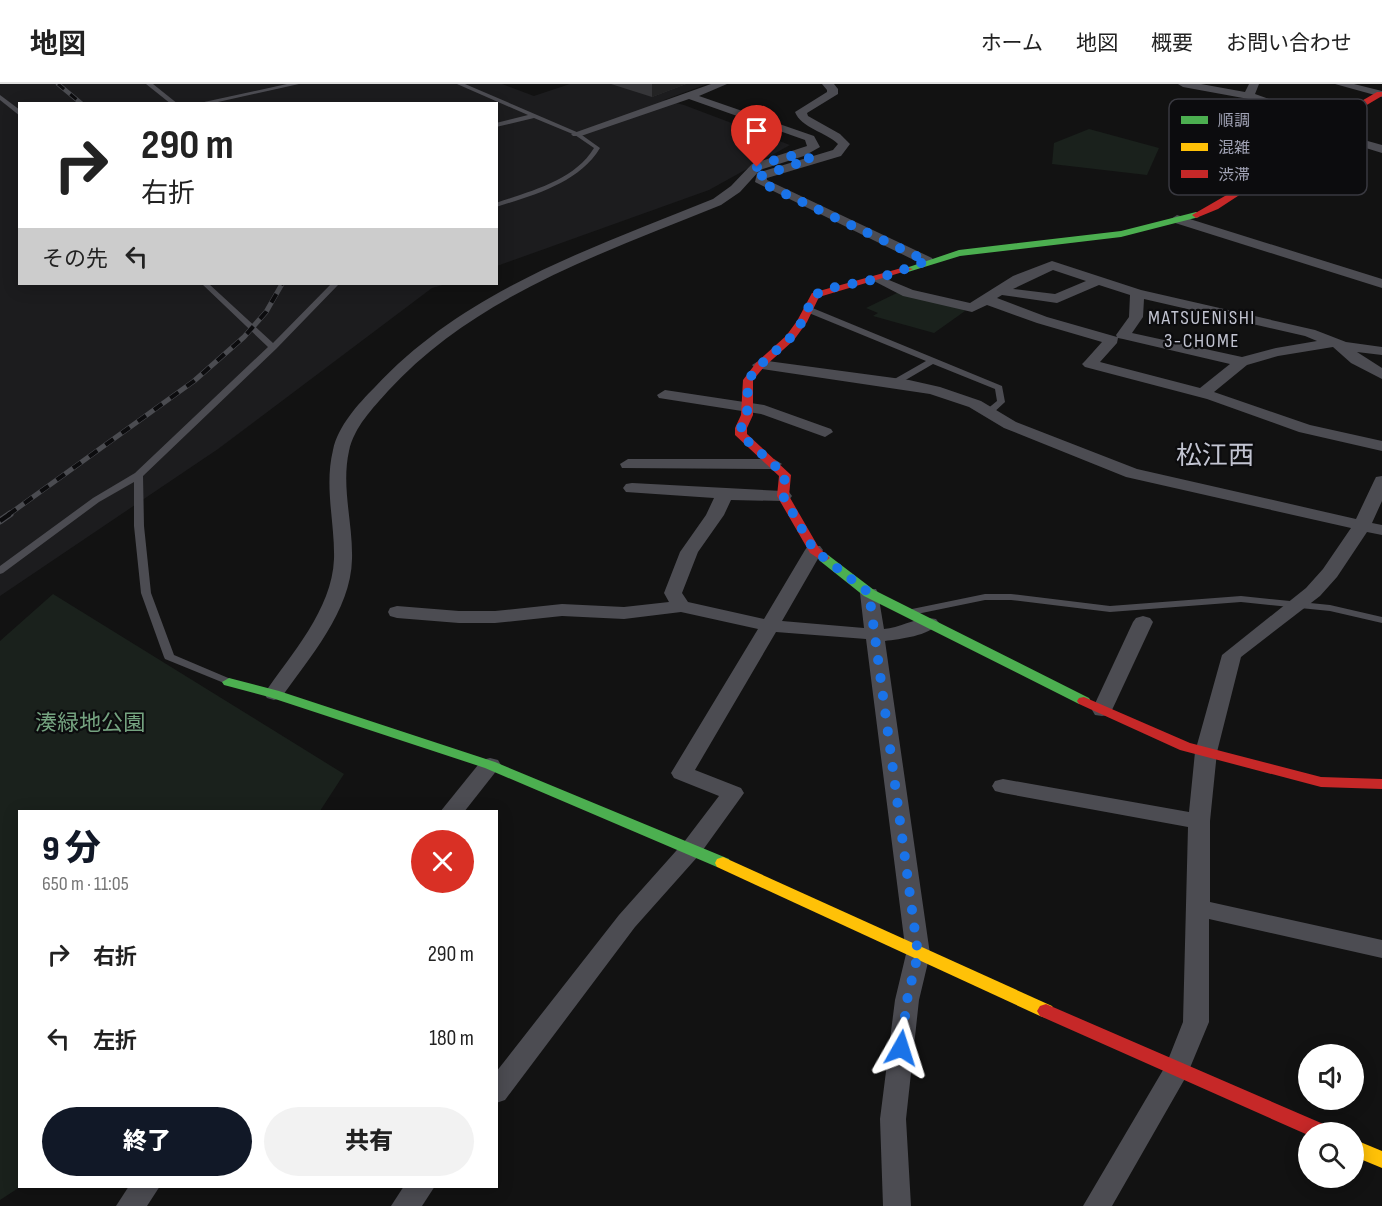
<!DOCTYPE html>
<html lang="ja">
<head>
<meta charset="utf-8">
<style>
  body { margin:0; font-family:"Sofia Sans Condensed","Noto Sans JP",sans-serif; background:#f2f2f2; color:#222; height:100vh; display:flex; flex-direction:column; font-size:22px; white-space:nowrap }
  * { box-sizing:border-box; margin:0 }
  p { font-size:20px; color:#767676 }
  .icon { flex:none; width:33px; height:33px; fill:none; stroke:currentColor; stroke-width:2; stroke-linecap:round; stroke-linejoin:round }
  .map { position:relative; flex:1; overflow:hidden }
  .drawer { position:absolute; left:18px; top:726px; width:480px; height:378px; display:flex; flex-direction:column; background:#fff; border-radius:0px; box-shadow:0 3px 15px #0003 }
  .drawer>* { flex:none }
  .hud { position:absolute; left:18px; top:18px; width:480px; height:183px; border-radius:0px; box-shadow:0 3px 15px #0003; background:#fff; color:#222; overflow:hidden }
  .fabs { position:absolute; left:1298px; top:960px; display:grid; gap:12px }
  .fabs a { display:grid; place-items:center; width:66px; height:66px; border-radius:50%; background:#fff; box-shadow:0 3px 15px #0003; font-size:30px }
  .pin { position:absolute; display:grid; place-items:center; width:51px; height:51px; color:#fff; margin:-62px -26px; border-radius:50% 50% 50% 0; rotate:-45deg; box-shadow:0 0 6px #0007 }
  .pin .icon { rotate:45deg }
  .me { position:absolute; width:66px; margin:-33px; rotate:6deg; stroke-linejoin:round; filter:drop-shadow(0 0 4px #0008) }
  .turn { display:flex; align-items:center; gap:21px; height:126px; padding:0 24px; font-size:27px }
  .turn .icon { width:78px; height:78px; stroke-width:2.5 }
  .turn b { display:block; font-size:42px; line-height:51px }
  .then { display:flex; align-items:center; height:57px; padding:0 24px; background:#0003; gap:12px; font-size:22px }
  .round { display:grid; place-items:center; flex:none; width:63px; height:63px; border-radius:32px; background:#f2f2f2 }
  .overview { display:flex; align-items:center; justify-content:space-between; height:102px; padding:0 24px }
  h1 { font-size:36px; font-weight:800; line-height:45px; color:#111827 }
  .cta { display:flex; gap:12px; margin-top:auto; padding:12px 24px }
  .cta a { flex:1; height:69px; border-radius:36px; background:#111827; color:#fff; font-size:24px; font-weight:800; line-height:69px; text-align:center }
  .cta a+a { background:#f2f2f2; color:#222 }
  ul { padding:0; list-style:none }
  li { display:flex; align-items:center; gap:18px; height:84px; padding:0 24px }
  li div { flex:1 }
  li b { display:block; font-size:22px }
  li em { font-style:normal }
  header { display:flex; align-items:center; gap:36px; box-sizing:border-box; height:84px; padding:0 30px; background:#fff; border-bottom:2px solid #e0e0e0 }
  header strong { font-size:28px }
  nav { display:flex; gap:33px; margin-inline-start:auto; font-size:21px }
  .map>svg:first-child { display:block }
</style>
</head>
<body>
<header>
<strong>地図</strong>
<nav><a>ホーム</a><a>地図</a><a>概要</a><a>お問い合わせ</a></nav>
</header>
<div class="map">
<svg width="1382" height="1122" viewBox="0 0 1382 1122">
  <rect width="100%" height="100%" fill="#121212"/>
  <!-- built -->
  <polygon fill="#1c1c1e" points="0,0 502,0 534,12 570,0 707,0 664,16 684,21 790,61 709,106 497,182 496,20 20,20 20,200 446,200 432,204 218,365 0,512"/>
  <!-- green -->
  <g fill="#1a211c">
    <polygon points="1089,45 1159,64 1147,91 1052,80 1054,59"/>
    <polygon points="899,208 962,224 965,227 934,249 873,232 878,229 866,224"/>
    <polygon points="53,510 344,690 320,727 20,728 20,1103 0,1116 0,557"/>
  </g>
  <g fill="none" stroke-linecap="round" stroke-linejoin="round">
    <!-- lane -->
    <g fill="#4c4c52" fill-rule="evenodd">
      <polygon points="146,0 153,0 178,20 171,20"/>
      <polygon points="287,0 299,0 209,20 195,20"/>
      <path d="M457,0h8l114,49 21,15c-21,35 -66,47 -104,59v-4c34,-12 78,-22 98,-55l-19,-13 -41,-17 -38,9v-4l32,-8z"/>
      <polygon points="0,11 20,26 20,32 0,16"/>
      <polygon points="202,200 209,200 273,259 331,200 339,200 276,265 143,392 144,442 151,509 174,571 233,596 234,598 229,601 165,575 164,573 141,509 134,442 134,398 99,418 3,489 0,490 0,482 93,414 135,389 268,263"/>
      <polygon points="804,223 810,223 1002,302 1005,318 992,330 986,330 986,326 997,317 995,305 933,280 897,301 891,301 891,297 926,277 804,227"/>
      <polygon points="985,510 1011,510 1110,522 1241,512 1330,521 1382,533 1382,539 1330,527 1241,518 1110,528 1011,516 985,516 912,531 907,528 912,525"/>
    </g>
    <!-- street -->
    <g fill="#4c4c52" fill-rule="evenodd">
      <path d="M711,0h16l-28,12 115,40 6,11 -16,9 -44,14 -20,22 -19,13c-117,48 -244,89 -333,186 -15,17 -34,36 -39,60 -8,36 4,72 3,108 -1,52 -43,99 -71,139l-7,2 -7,-2 -3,-4c27,-40 68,-84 70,-135 1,-36 -10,-72 -1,-109 5,-24 25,-46 42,-63 90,-97 217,-139 338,-188l18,-13 21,-22 55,-18 -2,-6 -116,-41 -108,37h-8l-2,-2z"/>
      <path d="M822,0h12l4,5v5l-31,19 1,3 32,18 10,10 -9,12 -74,22v2l165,78 2,3 -2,3h-10l-167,-82 2,-9 76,-23 5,-6c-12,-12 -37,-16 -43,-32l32,-20v-2z"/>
      <polygon points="1178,0 1201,0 1245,8 1249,0 1259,0 1255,10 1269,15 1249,30 1248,37 1264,60 1262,63 1254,63 1236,37 1239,27 1254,16 1183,3"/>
      <polygon points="1335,0 1354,0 1382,7 1382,13"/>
      <polygon points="1318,43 1382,61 1382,69 1314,48 1312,46"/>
      <polygon points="1177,131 1382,195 1382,204 1172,138 1171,135"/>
      <path d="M1052,177l89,29 174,40 31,12 36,5v8l-25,-3 25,16v11l-31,-16 -18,-16 -55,9 -31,9 -33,27 96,33 72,16v10l-83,-19 -92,-33 -122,-32 -3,-3 3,-3 17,-19 -65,-19 -50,-18 -15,7 -69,-16 -33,-17 7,-4 36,15 57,13 43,-27zM1053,186l33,11 -31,13 -42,-5zM1099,201l31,10 -1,22 -13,18 1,2 -70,-20 -50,-19 5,-3 55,8zM1144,215l161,37 12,5 -41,7 -34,9 -110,-24 11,-16zM1118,254l5,1 107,25 -30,24 -100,-26 17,-19z"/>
      <polygon points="760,276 909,296 940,303 981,317 1016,338 1137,385 1356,435 1374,397 1376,393 1382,392 1382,417 1372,439 1382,441 1382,451 1367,448 1337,493 1320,512 1241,573 1217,668 1210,737 1210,818 1382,856 1382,874 1209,835 1209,938 1187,991 1112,1122 1083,1122 1166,981 1183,938 1188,743 1003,709 995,707 992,702 995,697 1003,695 1189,728 1195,668 1222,571 1306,504 1323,485 1351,444 1126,393 1004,344 969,323 930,310 755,284 752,281"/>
      <polygon points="665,306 764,321 831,345 833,348 825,353 761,330 659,314 657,311"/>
      <polygon points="628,375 774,375 782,380 774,385 622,384 620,380"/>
      <path d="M632,399l151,8 6,1 3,4 -3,4 -6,1 -52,-1 -7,15 -26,37 -16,41 6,9 76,17 41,-69 3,-4h12l3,4 -41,71 82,7 -4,-35 2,-4h14l2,4 6,36c17,-1 35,-14 52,-10l3,4c-10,13 -39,16 -54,18l45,313 -11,46 -13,119 5,87h-28l-3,-87 15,-119 11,-46 -40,-315 -90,-7 -81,138 46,18 3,5 -44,61 -65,73 -130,173 -9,3v-31l123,-157 65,-73 35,-46 -45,-18 -3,-5 87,-144 -77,-17 -57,7 -62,-3 -67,7h-36l-62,-5 -7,-2 -2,-4 2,-4 7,-2 62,5h36l67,-7 62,3 45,-5 -5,-9 16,-41 26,-37 8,-17 -88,-6 -3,-4 3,-4z"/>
      <polygon points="1143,532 1150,534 1153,538 1112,626 1109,631 1102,632 1095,631 1092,626 1133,538 1136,534"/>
      <polygon points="490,674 498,676 501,681 464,728 440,728 482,676"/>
      <polygon points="129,1102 160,1102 147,1122 116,1122"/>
      <polygon points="404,1102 435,1102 422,1122 391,1122"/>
    </g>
    <!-- fast -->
    <g fill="#4caf50" fill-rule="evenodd">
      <polygon points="1196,128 1199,129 1199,133 1121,153 960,172 908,188 903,185 959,166 1121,147"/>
      <polygon points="824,470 828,471 874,506 1089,614 1091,617 1089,620 1079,620 864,512 820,477 818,474 820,471"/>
      <polygon points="229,594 279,607 495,678 729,775 731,779 729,783 717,783 485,684 269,613 224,601 222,598"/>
    </g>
    <!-- slow -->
    <g fill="#ffc107" fill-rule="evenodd">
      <polygon points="723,773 1052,922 1055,927 1052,932 1046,934 1040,932 717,783 715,779 717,775"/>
      <polygon points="1353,1055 1382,1067 1382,1084 1353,1072"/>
    </g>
    <!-- jam -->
    <g fill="#c62828" fill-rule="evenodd">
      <polygon points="1377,8 1382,8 1382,12 1321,48 1261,62 1241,85 1244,108 1218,125 1196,134 1192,131 1237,105 1233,85 1255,58 1315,44"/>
      <polygon points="905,183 913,185 819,213 807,238 794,256 764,283 753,296 753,331 747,344 747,350 791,391 789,412 819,464 830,474 824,478 810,469 777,412 779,392 735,351 735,344 741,331 743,296 756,279 786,252 797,237 812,209"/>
      <polygon points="1084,613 1190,659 1321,693 1382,695 1382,705 1321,703 1180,666 1079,620 1077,617 1079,614"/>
      <polygon points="1046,920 1328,1042 1330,1048 1308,1048 1308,1051 1040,932 1037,927 1040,922"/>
    </g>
    <defs>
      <polyline id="rail-far2" points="58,0 82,20"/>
      <polyline id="rail-far1" points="8,431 194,297 244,253 266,228 282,200"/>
      <polyline id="rail" points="0,437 10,430"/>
    </defs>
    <!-- rail-far2 casing -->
    <use href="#rail-far2" stroke="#4b4c51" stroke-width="4.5"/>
    <!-- rail-far1 casing -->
    <use href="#rail-far1" stroke="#4b4c51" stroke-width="5"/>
    <!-- rail casing -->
    <use href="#rail" stroke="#4b4c51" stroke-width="7"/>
    <!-- rail-far2 -->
    <use href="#rail-far2" stroke="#0c0c0e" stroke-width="3" stroke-dasharray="8" stroke-linecap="butt"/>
    <!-- rail-far1 -->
    <use href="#rail-far1" stroke="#0c0c0e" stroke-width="4" stroke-dasharray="10" stroke-linecap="butt"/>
    <!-- rail -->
    <use href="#rail" stroke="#0c0c0e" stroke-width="4.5" stroke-dasharray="14" stroke-linecap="butt"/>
  </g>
  <!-- wall -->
  <polygon fill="#363639" points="611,0 686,0 652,13"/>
  <!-- shaded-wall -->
  <polygon fill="#232324" points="652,0 686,0 652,13"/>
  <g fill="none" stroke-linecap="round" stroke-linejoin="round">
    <!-- route -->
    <path stroke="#1a73e8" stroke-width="10" stroke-dasharray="0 18" d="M757,83c18,-7 36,-16 54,-8l-50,17 -1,6 167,79 -50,18 -46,9 -17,7 -12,27 -12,16 -30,27 -12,15 -1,35 -6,13v7l44,40 -2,21 31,54 55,43 49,361 -11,46 -6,48"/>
  </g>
  <g text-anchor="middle" stroke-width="4.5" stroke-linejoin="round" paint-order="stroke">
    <!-- far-neighbourhood labels -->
    <g font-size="20" letter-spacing="1.5" fill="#c2c4d1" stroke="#0c0c0e">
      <text x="1202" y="240">MATSUENISHI<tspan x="1202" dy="23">3-CHOME</tspan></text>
    </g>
    <!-- park labels -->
    <g font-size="22" fill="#75a380" stroke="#0c0c0e">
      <text x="90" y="646">湊緑地公園</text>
    </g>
    <!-- quarter labels -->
    <g font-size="26" fill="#c2c4d1" stroke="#0c0c0e">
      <text x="1215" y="380">松江西</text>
    </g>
  </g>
  <!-- legend -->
  <rect x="1169" y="15" width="198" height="96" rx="9" fill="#0c0c0e" stroke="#393940" stroke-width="1.5"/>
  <rect x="1181" y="32" width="27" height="8" fill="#4caf50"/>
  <rect x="1181" y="59" width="27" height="8" fill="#ffc107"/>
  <rect x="1181" y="86" width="27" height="8" fill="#c62828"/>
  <g font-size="16" fill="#a1a3b5">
    <text x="1218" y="42">順調</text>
    <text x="1218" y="69">混雑</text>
    <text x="1218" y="96">渋滞</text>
  </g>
</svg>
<div class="fabs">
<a><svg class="icon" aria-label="sound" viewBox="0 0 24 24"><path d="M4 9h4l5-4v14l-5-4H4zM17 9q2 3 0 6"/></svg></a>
<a><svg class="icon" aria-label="search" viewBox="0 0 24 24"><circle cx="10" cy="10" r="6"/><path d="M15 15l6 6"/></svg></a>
</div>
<div class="pin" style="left:757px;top:83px;background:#d93025"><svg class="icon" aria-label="arrive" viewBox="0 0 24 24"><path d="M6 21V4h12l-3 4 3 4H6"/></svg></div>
<svg class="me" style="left:901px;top:964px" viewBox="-20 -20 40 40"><path d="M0-17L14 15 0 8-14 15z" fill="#1a73e8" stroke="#fff" stroke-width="4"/></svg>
<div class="hud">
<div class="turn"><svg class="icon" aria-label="right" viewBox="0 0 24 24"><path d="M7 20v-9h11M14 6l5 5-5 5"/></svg><div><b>290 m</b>右折</div></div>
<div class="then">その先<svg class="icon" aria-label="left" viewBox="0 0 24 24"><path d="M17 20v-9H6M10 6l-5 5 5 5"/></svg></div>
</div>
<section class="drawer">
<div class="overview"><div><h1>9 分</h1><p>650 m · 11:05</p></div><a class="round" style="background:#d93025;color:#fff"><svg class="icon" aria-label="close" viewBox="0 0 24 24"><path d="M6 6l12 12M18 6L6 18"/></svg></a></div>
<ul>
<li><svg class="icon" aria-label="right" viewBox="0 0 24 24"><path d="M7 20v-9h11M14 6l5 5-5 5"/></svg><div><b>右折</b></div><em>290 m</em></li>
<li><svg class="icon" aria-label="left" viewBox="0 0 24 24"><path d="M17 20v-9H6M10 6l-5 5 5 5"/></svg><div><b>左折</b></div><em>180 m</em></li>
</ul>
<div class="cta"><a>終了</a><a>共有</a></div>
</section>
</div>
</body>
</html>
